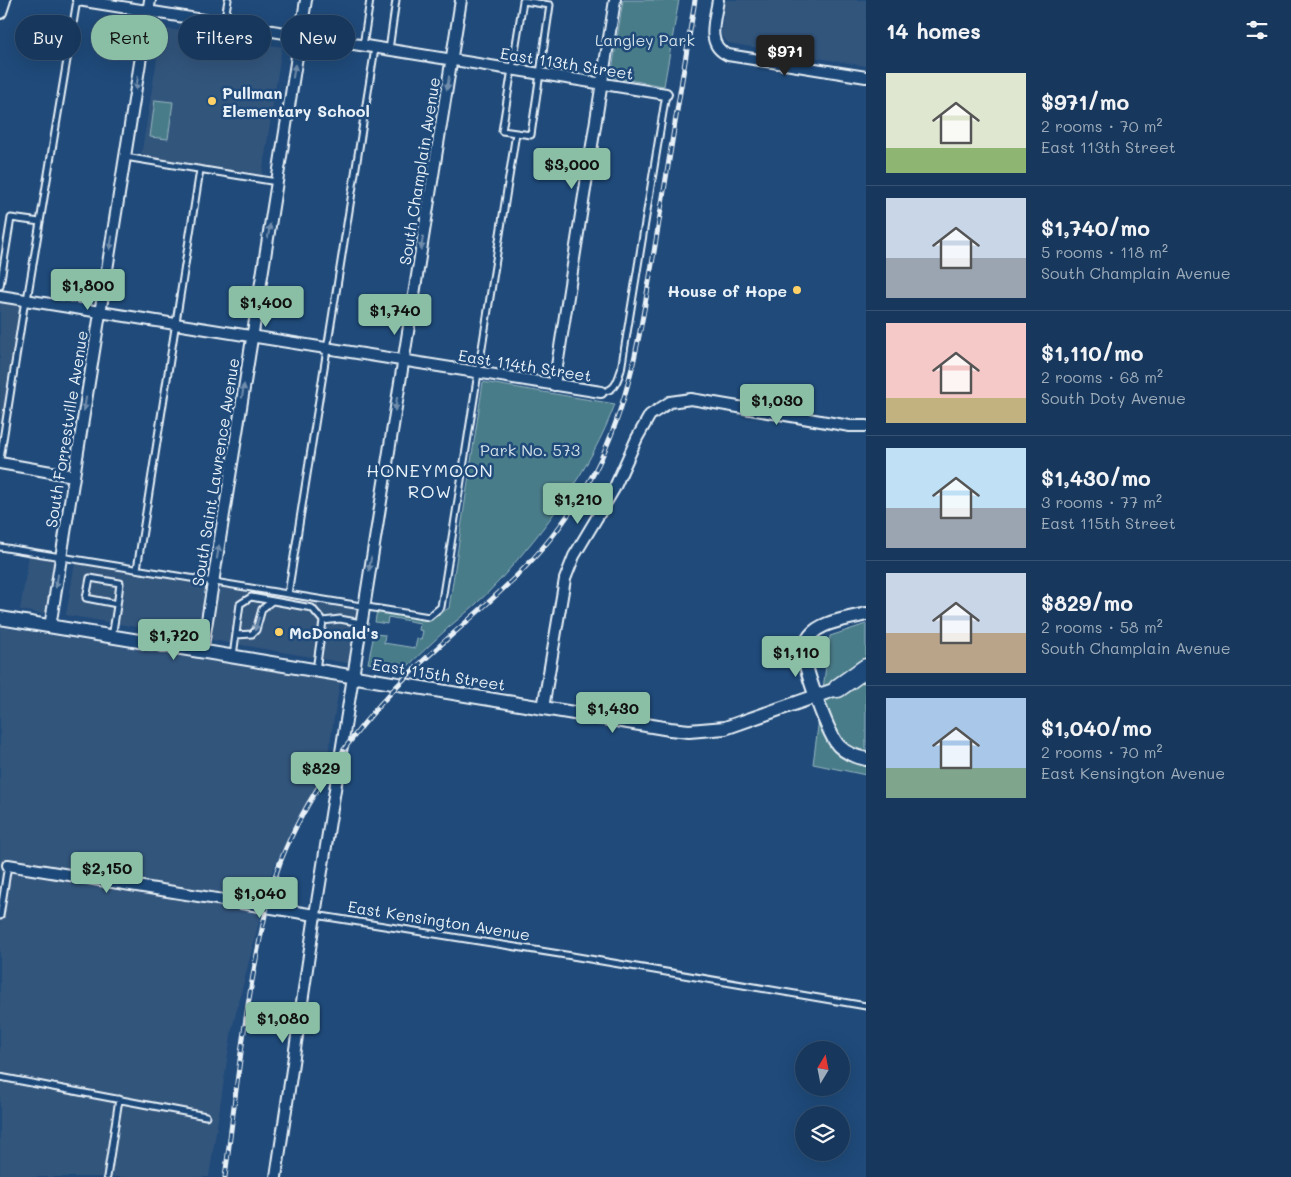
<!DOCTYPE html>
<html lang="en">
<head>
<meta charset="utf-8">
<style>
	:root { --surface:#17385c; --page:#203f62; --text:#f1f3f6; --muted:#9eacbb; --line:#365272; --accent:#8abfa5 }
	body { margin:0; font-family:Mali,sans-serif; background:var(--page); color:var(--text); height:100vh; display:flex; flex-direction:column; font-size:19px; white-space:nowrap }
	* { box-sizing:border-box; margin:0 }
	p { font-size:16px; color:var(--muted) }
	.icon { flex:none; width:28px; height:28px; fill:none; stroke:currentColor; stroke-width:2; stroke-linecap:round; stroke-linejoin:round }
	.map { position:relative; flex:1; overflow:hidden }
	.drawer { display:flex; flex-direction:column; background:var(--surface); width:425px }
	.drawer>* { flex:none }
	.hud { position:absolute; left:15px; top:15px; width:475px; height:45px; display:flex; gap:10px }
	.needle { width:32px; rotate:10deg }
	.buttons { position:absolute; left:795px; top:1041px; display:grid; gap:10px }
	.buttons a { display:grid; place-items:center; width:55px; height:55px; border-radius:50%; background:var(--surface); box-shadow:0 5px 20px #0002,0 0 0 1px var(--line); font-size:25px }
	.price { position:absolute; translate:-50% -42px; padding:0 11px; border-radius:5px; background:var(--accent); color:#111; font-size:16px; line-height:32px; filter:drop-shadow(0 1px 2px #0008) }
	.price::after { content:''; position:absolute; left:50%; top:30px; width:15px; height:11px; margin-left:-8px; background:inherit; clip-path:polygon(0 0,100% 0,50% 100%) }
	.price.on { background:#222; color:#fff }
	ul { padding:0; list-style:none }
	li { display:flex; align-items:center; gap:15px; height:125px; padding:0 20px }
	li+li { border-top:1px solid var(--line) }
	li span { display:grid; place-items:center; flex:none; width:140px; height:100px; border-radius:0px; color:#555 }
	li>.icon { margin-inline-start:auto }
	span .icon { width:60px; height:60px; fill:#fffc; stroke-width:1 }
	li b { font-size:21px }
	h2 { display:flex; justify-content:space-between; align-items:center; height:60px; padding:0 20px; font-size:21px }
	.pill { padding:0 18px; border-radius:22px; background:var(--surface); box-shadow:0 5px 20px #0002,0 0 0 1px var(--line); font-size:18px; line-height:45px }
	.pill.on { background:var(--accent); color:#111 }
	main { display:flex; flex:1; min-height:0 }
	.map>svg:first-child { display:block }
</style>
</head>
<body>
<main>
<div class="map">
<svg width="866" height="1177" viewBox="0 0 866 1177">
	<rect width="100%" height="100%" fill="#1f4a7a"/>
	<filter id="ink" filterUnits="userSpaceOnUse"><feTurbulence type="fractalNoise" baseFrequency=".02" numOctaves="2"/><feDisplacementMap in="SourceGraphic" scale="10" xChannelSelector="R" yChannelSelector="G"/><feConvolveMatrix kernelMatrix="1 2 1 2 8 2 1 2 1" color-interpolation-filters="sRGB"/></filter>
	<g filter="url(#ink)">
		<path fill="#33557c" d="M725,0H866V66L728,43L721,35Z
			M162,28L282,47L262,175L141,156Z
			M0,296L23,300L0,446Z
			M29,555L54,559L45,614L20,610Z
			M75,563L361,608L352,664L66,615Z
			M0,627L340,682L325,773L296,820L271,874L232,1029L209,1177H0Z"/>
		<path fill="#497c89" stroke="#98b6c0" d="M623,0H679L664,86L611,77Z
			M155,100L173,102L168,139L150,137Z
			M483,382L615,404C591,470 545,529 499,581C484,598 466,613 449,627C434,641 419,655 405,669L368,663L374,634L385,635L384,643L415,648L417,639L421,640L423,631L419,630L420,623L388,617L387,624L375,622L377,610L431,619L449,608Z
			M866,624V775L813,764L830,636Z"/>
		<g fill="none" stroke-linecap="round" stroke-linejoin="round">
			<g stroke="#e8f1f8" stroke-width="9">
				<path id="service" d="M523,1L550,5L531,135L502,131Z
					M224,23L228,0
					M363,46L370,0
					M389,50L396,0
					M125,157L277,182
					M0,286L11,218L40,222
					M27,300L77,0
					M601,392C615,391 617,382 621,370L666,94
					M0,459L25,300
					M0,547L429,617L441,607L516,133
					M137,569L200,170
					M288,594L375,48
					M323,621L340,619L361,623
					M236,635L252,634L256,630L262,609L272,601
					M112,637C115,619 118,601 120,583L90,578L86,598L117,604
					M233,656L240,604L251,597L312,608L323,621L316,670
					M315,915L572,956L866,1006
					M0,916L8,865
					M0,1077L206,1116
					M107,1177L119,1099"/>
			</g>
			<g stroke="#e8f1f8" stroke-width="14">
				<path id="minor" d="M78,0L666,94
					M718,0C715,20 705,45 728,55L866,77
					M0,296L601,392
					M554,385L615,0
					M0,463L74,476
					M50,627L150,0
					M202,652L306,0
					M543,708L565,579L574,556L614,489L637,438L650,415L670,402L691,399L850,426H866
					M8,865L315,915
					M276,1177L315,915L461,0"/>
			</g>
			<g stroke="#e8f1f8" stroke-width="16">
				<path id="tertiary" d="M0,12L4,0
					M866,614C849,619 821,621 810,636C806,641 804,647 804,654C805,670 828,735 839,746C847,754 856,757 866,759
					M0,618L670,729L689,731L725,728L845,686"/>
			</g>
			<g stroke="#e8f1f8" stroke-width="21">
				<path id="motorway" d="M838,688L866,668"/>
			</g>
			<use href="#service" stroke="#1f4a7a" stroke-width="5"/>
			<use href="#minor" stroke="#1f4a7a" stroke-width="10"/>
			<use href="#tertiary" stroke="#1f4a7a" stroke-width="12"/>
			<use href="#motorway" stroke="#1f4a7a" stroke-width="18"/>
			<g stroke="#e8f1f8" stroke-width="5">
				<path id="rail" d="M225,1177C235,1101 243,1024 258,949C264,919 270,889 281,860C305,799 352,733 397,686C431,651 469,621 504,588C541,554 573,513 596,469C632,398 643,317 656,240C669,160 682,80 695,0"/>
			</g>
			<use href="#rail" stroke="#1f4a7a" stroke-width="3" stroke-dasharray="9" stroke-linecap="butt"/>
		</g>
		<defs><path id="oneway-solid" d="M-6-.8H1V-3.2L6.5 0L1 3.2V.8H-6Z" transform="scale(1.25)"/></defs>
		<g fill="#6f8dac">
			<use href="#oneway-solid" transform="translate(294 71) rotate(-81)"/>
			<use href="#oneway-solid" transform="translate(137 83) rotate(99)"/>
			<use href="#oneway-solid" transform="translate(448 83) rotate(99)"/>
			<use href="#oneway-solid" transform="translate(269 231) rotate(-81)"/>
			<use href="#oneway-solid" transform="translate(111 243) rotate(99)"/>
			<use href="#oneway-solid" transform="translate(422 243) rotate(99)"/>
			<use href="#oneway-solid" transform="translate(243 391) rotate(-81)"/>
			<use href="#oneway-solid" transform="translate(85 404) rotate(99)"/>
			<use href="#oneway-solid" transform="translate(396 404) rotate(99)"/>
			<use href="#oneway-solid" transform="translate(218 552) rotate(-81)"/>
			<use href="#oneway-solid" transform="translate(370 564) rotate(99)"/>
			<use href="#oneway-solid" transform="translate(57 581) rotate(99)"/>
			<use href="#oneway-solid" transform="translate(257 624) rotate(106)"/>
		</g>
	</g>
	<g fill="#ffd166" stroke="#1f4a7a" stroke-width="2">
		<circle cx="212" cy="101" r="5"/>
		<circle cx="797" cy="290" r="5"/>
		<circle cx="279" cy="632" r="5"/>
	</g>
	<g text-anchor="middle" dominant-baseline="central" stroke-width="5" stroke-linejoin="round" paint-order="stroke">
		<g font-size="16" fill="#d0dfe7" stroke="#1f4a7a">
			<text x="645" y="39">Langley Park</text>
			<text x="530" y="449">Park No. 573</text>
		</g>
		<g font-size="16" fill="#e8f1f8" stroke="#1f4a7a">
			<text transform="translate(567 63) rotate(9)">East 113th Street</text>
			<text transform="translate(419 171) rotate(-81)">South Champlain Avenue</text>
			<text transform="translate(525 365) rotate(9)">East 114th Street</text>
			<text transform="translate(66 429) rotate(-81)">South Forrestville Avenue</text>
			<text transform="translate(215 472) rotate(-81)">South Saint Lawrence Avenue</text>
			<text transform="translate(439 674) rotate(9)">East 115th Street</text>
			<text transform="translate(439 920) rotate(9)">East Kensington Avenue</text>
		</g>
		<g font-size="16" font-weight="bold" fill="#e8f1f8" stroke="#1f4a7a" text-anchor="start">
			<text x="222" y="92">Pullman<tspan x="222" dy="18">Elementary School</tspan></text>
			<text x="787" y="290" text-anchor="end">House of Hope</text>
			<text x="289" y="632">McDonald's</text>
		</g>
		<g font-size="18" letter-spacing="1" fill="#e8f1f8" stroke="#1f4a7a">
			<text x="430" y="470">HONEYMOON<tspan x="430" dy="21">ROW</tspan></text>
		</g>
	</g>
</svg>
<div class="buttons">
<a><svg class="needle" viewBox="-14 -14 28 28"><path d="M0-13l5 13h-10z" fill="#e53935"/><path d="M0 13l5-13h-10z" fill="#9eacbb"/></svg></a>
<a><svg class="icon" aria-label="layers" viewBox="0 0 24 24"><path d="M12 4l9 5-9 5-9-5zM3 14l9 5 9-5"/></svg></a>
</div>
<b class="price on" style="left:785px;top:77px">$971</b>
<b class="price" style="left:572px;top:190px">$3,000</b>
<b class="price" style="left:88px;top:311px">$1,800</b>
<b class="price" style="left:266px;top:328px">$1,400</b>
<b class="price" style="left:395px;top:336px">$1,740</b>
<b class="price" style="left:777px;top:426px">$1,030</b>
<b class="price" style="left:578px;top:525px">$1,210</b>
<b class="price" style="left:174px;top:661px">$1,720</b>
<b class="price" style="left:796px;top:678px">$1,110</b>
<b class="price" style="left:613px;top:734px">$1,430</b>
<b class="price" style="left:321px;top:794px">$829</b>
<b class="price" style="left:107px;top:894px">$2,150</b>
<b class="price" style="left:260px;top:919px">$1,040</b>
<b class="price" style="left:283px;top:1044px">$1,080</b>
<div class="hud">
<a class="pill">Buy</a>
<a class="pill on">Rent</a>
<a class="pill">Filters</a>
<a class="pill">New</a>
</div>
</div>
<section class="drawer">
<h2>14 homes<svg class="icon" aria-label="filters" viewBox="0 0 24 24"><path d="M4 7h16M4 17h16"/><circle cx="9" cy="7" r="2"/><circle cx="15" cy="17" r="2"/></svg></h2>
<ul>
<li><span style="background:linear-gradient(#dfe7d0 75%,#8fb573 0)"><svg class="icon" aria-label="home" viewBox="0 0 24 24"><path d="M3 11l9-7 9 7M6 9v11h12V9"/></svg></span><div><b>$971/mo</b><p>2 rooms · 70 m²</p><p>East 113th Street</p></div></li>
<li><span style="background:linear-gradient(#c9d6e8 60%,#9aa5b1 0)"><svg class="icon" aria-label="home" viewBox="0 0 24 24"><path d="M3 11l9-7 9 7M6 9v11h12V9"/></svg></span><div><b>$1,740/mo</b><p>5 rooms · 118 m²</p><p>South Champlain Avenue</p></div></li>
<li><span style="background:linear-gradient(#f6c9c9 75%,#c2b280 0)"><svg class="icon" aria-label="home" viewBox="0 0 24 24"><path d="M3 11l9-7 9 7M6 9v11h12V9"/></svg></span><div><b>$1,110/mo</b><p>2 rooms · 68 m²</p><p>South Doty Avenue</p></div></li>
<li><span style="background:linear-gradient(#bfe0f5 60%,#9aa5b1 0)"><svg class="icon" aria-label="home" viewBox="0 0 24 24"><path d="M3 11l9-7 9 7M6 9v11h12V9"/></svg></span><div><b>$1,430/mo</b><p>3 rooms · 77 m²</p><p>East 115th Street</p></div></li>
<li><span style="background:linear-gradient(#c9d6e8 60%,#b9a48a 0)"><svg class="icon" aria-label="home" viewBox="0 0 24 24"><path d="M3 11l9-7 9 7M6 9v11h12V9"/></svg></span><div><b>$829/mo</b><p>2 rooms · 58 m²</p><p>South Champlain Avenue</p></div></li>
<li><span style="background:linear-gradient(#a9c7e8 70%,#7fa58c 0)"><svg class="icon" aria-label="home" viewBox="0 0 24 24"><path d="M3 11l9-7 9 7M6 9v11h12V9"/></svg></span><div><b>$1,040/mo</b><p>2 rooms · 70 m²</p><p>East Kensington Avenue</p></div></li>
</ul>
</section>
</main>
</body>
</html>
